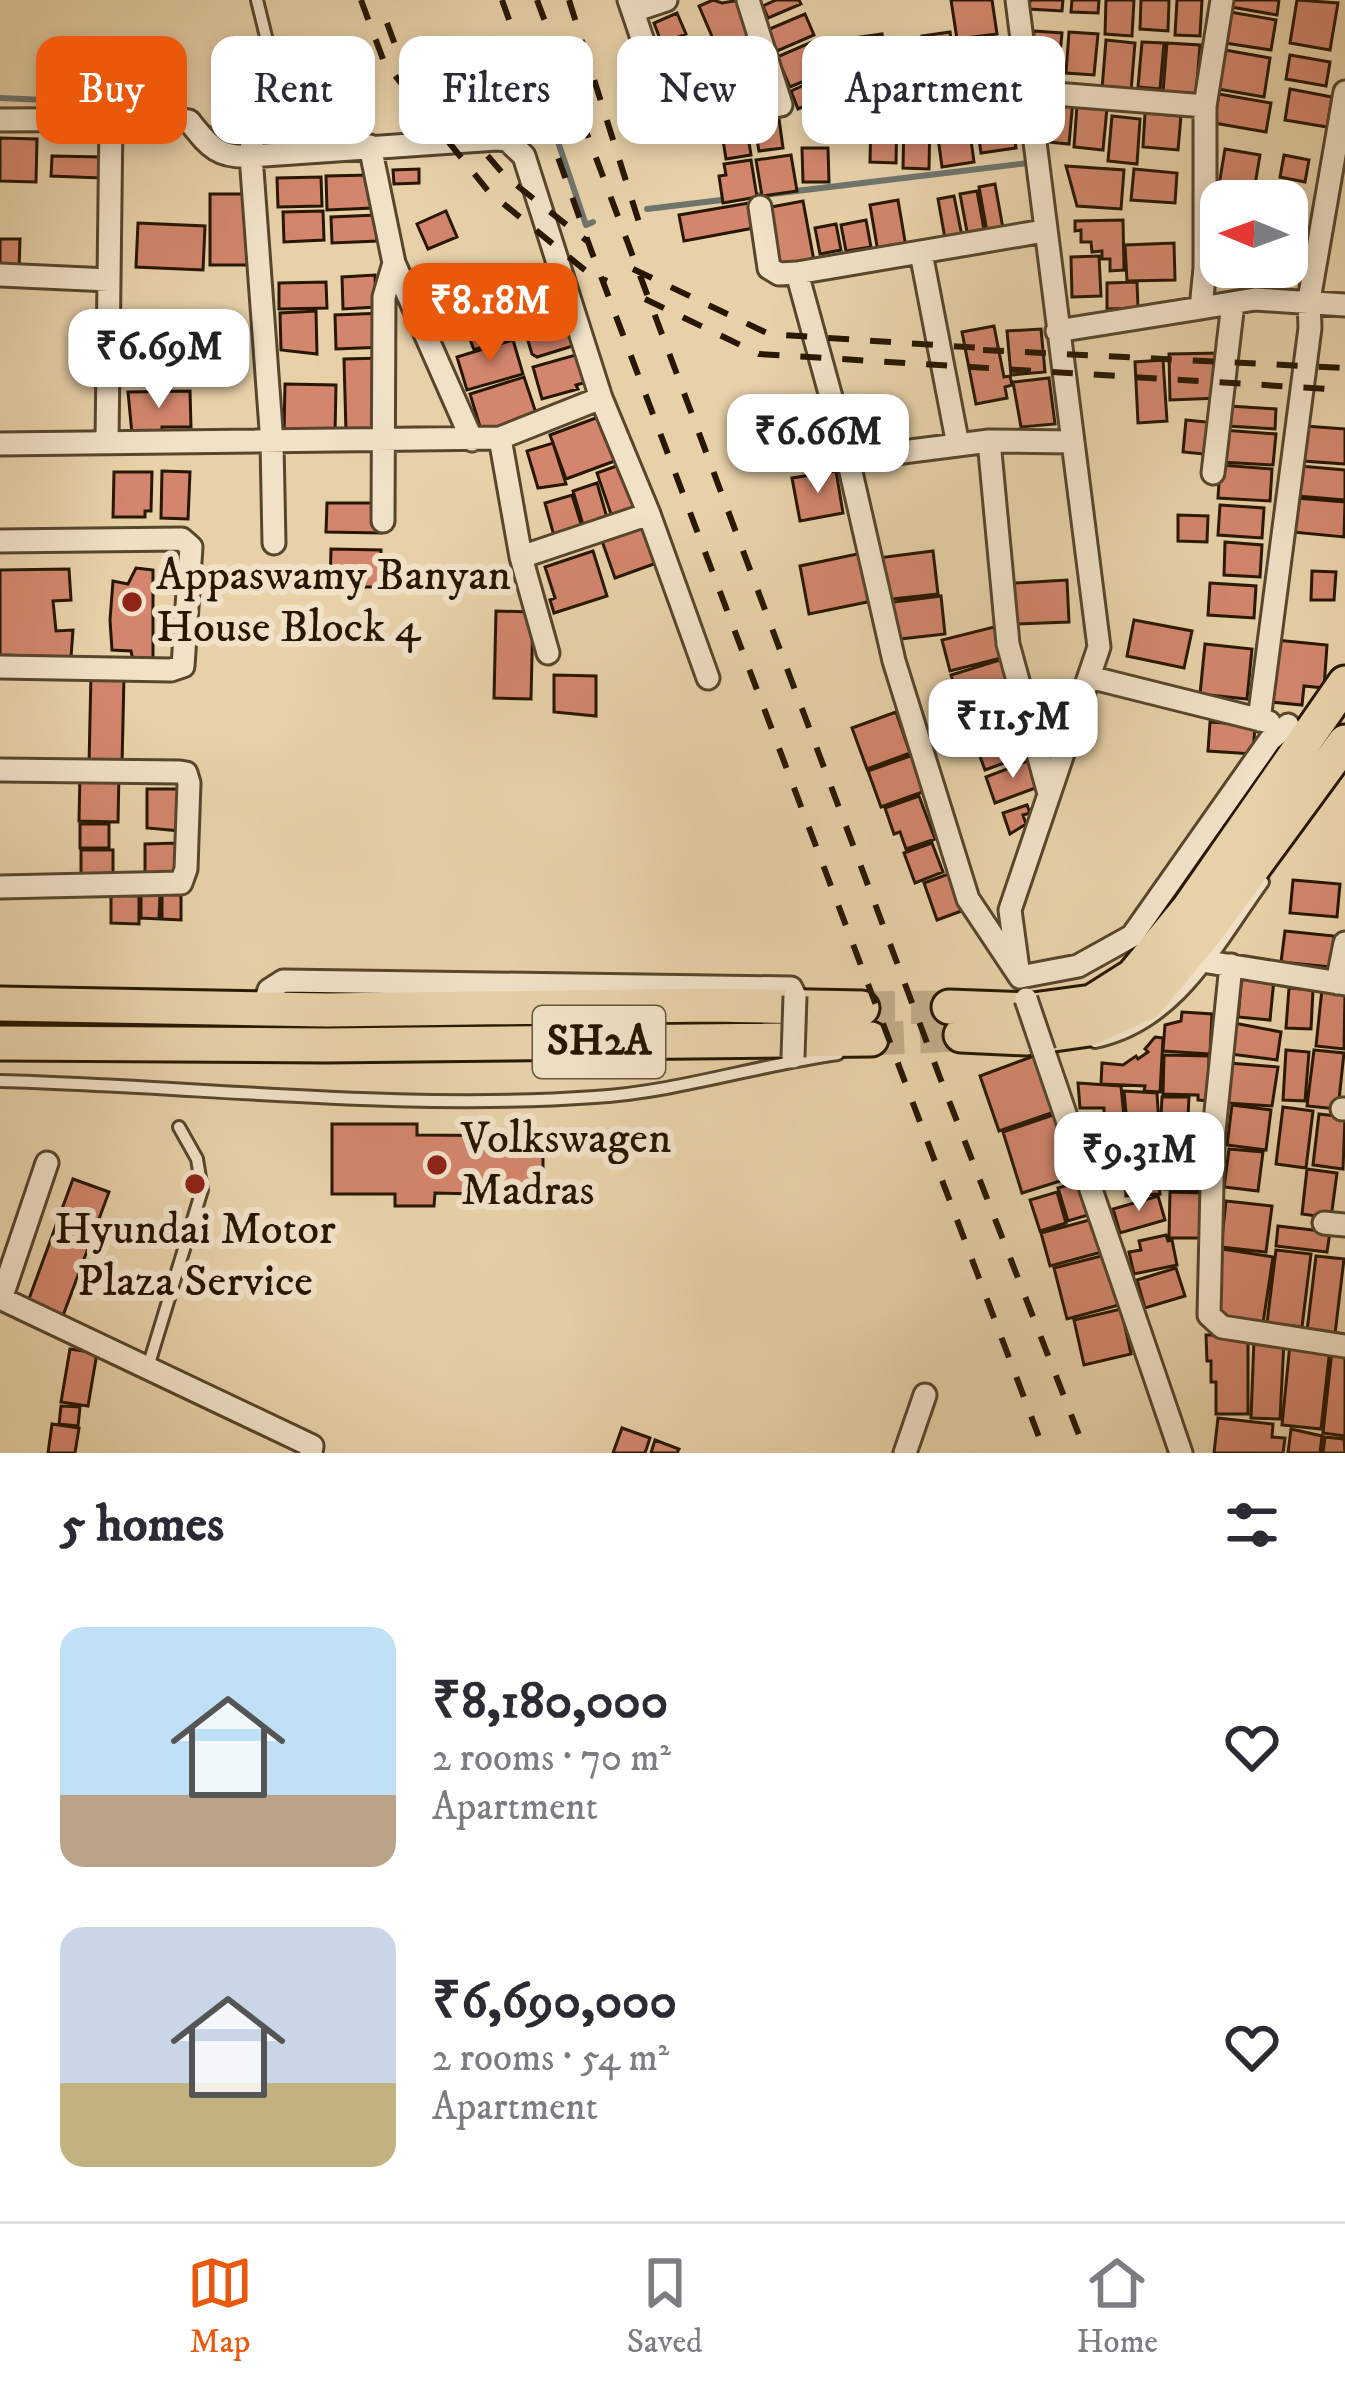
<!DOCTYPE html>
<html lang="en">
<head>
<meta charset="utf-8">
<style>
	:root { --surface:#fff; --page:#f7f7f7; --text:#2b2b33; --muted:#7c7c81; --line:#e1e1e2; --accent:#ea580c }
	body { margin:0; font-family:"IM FELL DW Pica",serif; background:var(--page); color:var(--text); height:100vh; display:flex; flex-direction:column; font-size:45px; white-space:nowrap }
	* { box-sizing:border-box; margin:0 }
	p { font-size:39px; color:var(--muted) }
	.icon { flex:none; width:66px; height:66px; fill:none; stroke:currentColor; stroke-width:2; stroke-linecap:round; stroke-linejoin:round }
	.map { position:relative; height:1453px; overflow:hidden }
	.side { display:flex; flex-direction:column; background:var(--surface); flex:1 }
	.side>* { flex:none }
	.banner { position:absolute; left:36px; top:36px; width:1275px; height:108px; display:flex; gap:24px }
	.needle { width:78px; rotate:271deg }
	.tools { position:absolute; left:1200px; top:180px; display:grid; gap:24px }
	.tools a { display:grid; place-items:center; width:108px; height:108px; border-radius:24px; background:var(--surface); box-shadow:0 6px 18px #0003; font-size:60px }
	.price { position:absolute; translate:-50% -102px; padding:0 27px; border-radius:24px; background:#fff; color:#222; font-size:39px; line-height:78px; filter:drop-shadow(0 3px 6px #0008) }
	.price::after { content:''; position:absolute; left:50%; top:72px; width:36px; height:27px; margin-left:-18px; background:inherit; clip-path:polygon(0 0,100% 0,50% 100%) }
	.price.active { background:var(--accent); color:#fff }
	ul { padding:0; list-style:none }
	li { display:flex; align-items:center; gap:36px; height:300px; padding:0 60px }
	li span { display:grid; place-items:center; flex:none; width:336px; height:240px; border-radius:24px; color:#555 }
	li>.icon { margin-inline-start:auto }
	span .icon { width:144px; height:144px; fill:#fffc; stroke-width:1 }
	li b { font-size:51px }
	h2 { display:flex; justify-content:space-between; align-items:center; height:144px; padding:0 60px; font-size:51px }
	.pill { padding:0 42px; border-radius:24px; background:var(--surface); box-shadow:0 6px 18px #0003; font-size:42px; line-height:108px }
	.pill.active { background:var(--accent); color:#fff }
	.dock { display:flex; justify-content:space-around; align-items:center; height:168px; border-top:3px solid var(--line); background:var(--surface); font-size:33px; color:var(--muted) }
	.dock a { display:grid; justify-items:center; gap:6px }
	.dock .active { color:var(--accent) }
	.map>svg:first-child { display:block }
</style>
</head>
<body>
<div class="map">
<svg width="1345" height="1453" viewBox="0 0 1345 1453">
	<rect width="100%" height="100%" fill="#e8d1a9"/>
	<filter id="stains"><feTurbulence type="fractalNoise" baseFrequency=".00167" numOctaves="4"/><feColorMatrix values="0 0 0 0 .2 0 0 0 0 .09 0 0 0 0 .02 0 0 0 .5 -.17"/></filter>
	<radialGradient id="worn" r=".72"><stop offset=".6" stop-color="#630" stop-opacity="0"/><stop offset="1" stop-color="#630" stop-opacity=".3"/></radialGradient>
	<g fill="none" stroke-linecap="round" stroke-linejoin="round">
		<path stroke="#6e756d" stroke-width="6" d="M0,98L135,104L164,110
			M203,126L235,135
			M555,133L586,225L593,222
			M509,134L537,133
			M265,140H340
			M647,209L1028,163"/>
	</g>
	<path fill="#d3866d" stroke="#271702" stroke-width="3" d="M713,0L722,3L740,0L760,47L723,62L699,6Z
		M776,0H799L801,4L768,18L763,6Z
		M951,0H992L997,34L957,39Z
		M1030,0H1063L1062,11L1029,9Z
		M1072,0H1099L1098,13L1071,12Z
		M1106,0H1134L1132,36L1105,34Z
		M1141,0H1169L1168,31L1140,29Z
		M1177,0H1202L1200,36L1175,35Z
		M1232,0H1279L1277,15L1231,7Z
		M1297,0L1338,3L1330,50L1290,43Z
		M1230,12L1276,20L1271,50L1225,43Z
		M677,13L686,34L662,44L654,23Z
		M805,14L814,35L777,51L767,30Z
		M1034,31L1062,33L1058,75L1031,73Z
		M950,32L960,101L932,105L922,36Z
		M1069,32L1098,34L1094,75L1066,73Z
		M882,34L890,90L861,94L853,38Z
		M996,40L1003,86L973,90L967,44Z
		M1106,40L1135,43L1131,91L1102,89Z
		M814,41L826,72L790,87L777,57Z
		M1142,42L1164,43L1160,89L1138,87Z
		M1167,43L1200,45L1196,95L1163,92Z
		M685,44L694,66L673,75L664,53Z
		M1225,50L1270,58L1264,97L1218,89Z
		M918,55L924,97L897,101L891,59Z
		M1290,55L1330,62L1326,86L1286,79Z
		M825,76L833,94L798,109L791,91Z
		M698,80L706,98L682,108L675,90Z
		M1290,89L1332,97L1327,127L1285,120Z
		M1219,94L1271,103L1266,132L1214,123Z
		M1042,98L1073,100L1069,144L1038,141Z
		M1077,105L1107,108L1103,150L1074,147Z
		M1010,107L1016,148L981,153L975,112Z
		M967,111L974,162L942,167L935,116Z
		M1145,113L1181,116L1178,150L1143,147Z
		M1112,116L1140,119L1137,164L1108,161Z
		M745,117L751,155L726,159L720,121Z
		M871,118H897L896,163L870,162Z
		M904,118H930L929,169L903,168Z
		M779,119L783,148L759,151L754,123Z
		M0,138L37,139L36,182L0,181Z
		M802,148H828L829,182H803Z
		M1225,149L1260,155L1253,197L1218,191Z
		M791,155L797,191L762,196L756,160Z
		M1284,155L1309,160L1305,182L1280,177Z
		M52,156L102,157L101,178L51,176Z
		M751,160L757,197L723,203L719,176L726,175L724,164Z
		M1066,166L1124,170L1121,209L1077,206Z
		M419,169V183L394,184L393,170Z
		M1134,169L1177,173L1175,203L1131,200Z
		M371,175L373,208L327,210L326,176Z
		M321,177L322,206L278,207L277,178Z
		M995,184L1004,234L988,237L979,187Z
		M1266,190L1305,197L1302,220L1287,217V201H1264Z
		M977,191L985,235L968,237L960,194Z
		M210,194H253V265H210Z
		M954,196L963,241L946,244L938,199Z
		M898,200L907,253L879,258L870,205Z
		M803,201L814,261L777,268L766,208Z
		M749,203L754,228L684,241L679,215Z
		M323,211L324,240L284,242L283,212Z
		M446,211L457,237L428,249L417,224Z
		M376,215L377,241L332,243L331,217Z
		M866,220L871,247L846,251L841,225Z
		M1123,220L1124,270L1110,271V259H1102V251L1092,252L1091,242H1081V230L1075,231V221Z
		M138,223L205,226L203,270L136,267Z
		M836,224L841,250L820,254L815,228Z
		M0,239H20L19,271L0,270Z
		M1174,243L1175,280L1127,281L1125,245Z
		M1099,256L1101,296L1072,297L1071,257Z
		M481,273L490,301L448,315L439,287Z
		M375,275L376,307L343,309L342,277Z
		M326,282L327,308L279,309V283Z
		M1137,282L1138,308L1107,309V283Z
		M485,309L497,341L474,350L462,317Z
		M316,311L317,354L281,350L280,313Z
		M383,313L384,347L336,349L335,315Z
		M570,314L579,344L537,357L532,354L524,328Z
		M994,326L1004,377L1010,376L1012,385L1005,387L1007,398L976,404L962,332Z
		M1041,329L1045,372L1011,375L1007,331Z
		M513,340L523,374L467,390L457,357Z
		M1219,353L1220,398L1170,400L1169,354Z
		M579,354L587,382L576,385L578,389L542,399L533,367Z
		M384,358L386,431L346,432L344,359Z
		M1163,360L1167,421L1138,423L1135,362Z
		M524,377L537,416L482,433L470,394Z
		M1049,378L1055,424L1021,427L1013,382Z
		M285,384L336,385L335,434L284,433Z
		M190,391L191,427H162V434H132L128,392Z
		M1229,406L1276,409L1275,429L1228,426Z
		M604,415L620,459L566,479L550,435Z
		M1186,420L1217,423L1215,455L1183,452Z
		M1305,426L1345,429V464L1303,461Z
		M1223,430L1276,434L1273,465L1221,462Z
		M553,443L566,484L538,488L527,451Z
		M622,464L637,508L612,517L597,473Z
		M1220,465L1272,469L1270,501L1218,498Z
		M1300,466L1345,470V500L1297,496Z
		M162,471L190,472L188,519L161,518Z
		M836,471L843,513L800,521L792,478Z
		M114,472H152L151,511H145V517H113Z
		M597,483L608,521L584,528L573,491Z
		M572,495L582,527L554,536L545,503Z
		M1296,498L1345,502L1344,537L1292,532Z
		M327,503H382L381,533L326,532Z
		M1220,505L1264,508L1262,538L1218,535Z
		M1178,515L1208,516L1207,542L1178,541Z
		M650,524L662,561L615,578L602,541Z
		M1225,542L1262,545L1260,577L1224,575Z
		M331,549L381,550L380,587H330Z
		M593,551L607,596L554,613L550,600L555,598L545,567Z
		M933,551L938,594L883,600L878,558Z
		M862,553L872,601L809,614L800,566Z
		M136,568L153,570V659L133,661L131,651L112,650L110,620L113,581L128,584Z
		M69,569L71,600L53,601L56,631L73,630L71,657L0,655V570Z
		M1312,571L1336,572L1334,600H1311Z
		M1067,580L1069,622L1016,624L1014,583Z
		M1210,583L1256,586L1254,618L1208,615Z
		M941,596L945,634L891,640L886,603Z
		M496,611L533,612L531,699L494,698Z
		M1134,620L1192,631L1184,668L1127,656Z
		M994,627L1001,658L950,671L942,640Z
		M1276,640L1327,645L1324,688L1304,686L1302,705L1271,702Z
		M1205,644L1252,649L1247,699L1200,694Z
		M1003,659L1014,694L962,710L951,675Z
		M91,674L124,675L122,766L89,765Z
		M554,675L596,676V716L554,712Z
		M1013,698L1024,729L977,746L966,715Z
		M896,712L910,753L867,769L852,728Z
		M1210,722L1255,725L1253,754L1208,751Z
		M1024,734L1031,753L985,770L978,751Z
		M913,755L925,791L881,807L868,771Z
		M1033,759L1038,787L995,803L986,777Z
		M80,772H119L118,822L79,821Z
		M147,789H182L181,831L147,828Z
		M919,796L935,839L906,849L900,832L894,834L885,808Z
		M1027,805L1030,813L1023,815L1026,824L1010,834L1003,813Z
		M80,824H109V848H80Z
		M179,843L180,880L145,881V844Z
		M932,843L943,872L915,883L904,853Z
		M81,850H113V884H81Z
		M951,873L964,910L937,920L924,883Z
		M1293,880L1340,884L1337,917L1290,913Z
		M141,894H160L159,919L141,918Z
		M162,894L181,895V920L162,919Z
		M111,895L139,896V924L111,923Z
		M1285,931L1334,936L1331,967L1281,962Z
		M1242,975L1274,979L1270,1020L1238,1017Z
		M1289,988L1313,990L1311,1029L1286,1028Z
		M1322,989L1345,992L1344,1049L1316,1046Z
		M1182,1012L1212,1014L1210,1054L1163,1051L1165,1025L1181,1021Z
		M1234,1023L1281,1032L1277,1060L1230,1054Z
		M1155,1037L1163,1038L1160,1092L1144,1091L1145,1086L1101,1084L1102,1063L1123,1065L1136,1056L1138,1059L1148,1052L1145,1049Z
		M1286,1050L1309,1052L1305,1101L1283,1100Z
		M1314,1050L1344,1053L1338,1109L1307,1106Z
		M1164,1055L1209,1056L1208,1101L1198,1100V1095L1163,1094Z
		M1034,1056L1054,1112L999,1131L980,1076Z
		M1229,1063L1278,1067L1272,1106L1227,1103Z
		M1078,1083L1121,1086L1124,1117H1104V1108H1080Z
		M1124,1091L1157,1093L1160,1142L1129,1146Z
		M1162,1097H1189L1187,1137L1160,1136Z
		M1232,1105L1271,1110L1266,1150L1227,1145Z
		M1283,1107L1313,1111L1306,1168L1276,1164Z
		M1056,1114L1076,1176L1022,1193L1003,1132Z
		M1319,1114L1345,1117L1343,1169L1313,1165Z
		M332,1124H417V1135L543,1136V1194L521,1193V1204H477L476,1194L435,1193L434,1206H395V1194H332Z
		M1229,1149L1263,1152L1258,1191L1224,1187Z
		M1164,1153L1206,1154V1190L1164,1189Z
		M1157,1158L1160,1194L1126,1196L1124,1161Z
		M1307,1169L1337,1173L1331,1218L1302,1214Z
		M73,1179L109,1192L61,1321L26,1307Z
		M1078,1182L1088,1215L1068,1221L1058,1188Z
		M1057,1192L1066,1223L1040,1231L1030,1200Z
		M1170,1192L1206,1193V1238H1169Z
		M1158,1196L1165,1220L1120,1233L1113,1209Z
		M1226,1201L1272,1206L1266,1252L1221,1247Z
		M1093,1219L1102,1252L1050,1266L1041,1233Z
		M1278,1226L1330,1232L1327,1252L1276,1246Z
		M1166,1235L1168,1241L1172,1240L1177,1265L1134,1274L1129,1252L1141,1250L1139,1241Z
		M1222,1249L1273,1257L1263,1323L1212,1315Z
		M1276,1250L1311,1254L1302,1327L1267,1323Z
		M1105,1255L1119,1305L1067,1319L1054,1268Z
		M1316,1256L1344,1259L1335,1334L1307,1331Z
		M1176,1268L1185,1296L1145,1308L1137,1280Z
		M1121,1309L1131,1354L1084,1365L1074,1320Z
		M1206,1335H1248V1414H1216V1382H1211V1361H1207Z
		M1254,1340L1284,1341L1280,1419L1251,1418Z
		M1290,1344L1330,1348L1321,1429L1282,1425Z
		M70,1349L97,1353L88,1406L61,1402Z
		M1332,1350L1345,1352V1436L1323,1433Z
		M61,1406L80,1407L78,1426L59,1424Z
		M1218,1418L1273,1424L1272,1437L1285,1438L1283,1453H1214Z
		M52,1424L79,1428L75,1453H48Z
		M622,1428L650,1438L645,1453H613Z
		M1291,1429L1322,1436L1320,1453H1288Z
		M1325,1437L1344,1439L1345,1453H1323Z
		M655,1440L679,1449L677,1453H651Z"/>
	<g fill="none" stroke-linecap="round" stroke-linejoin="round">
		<path stroke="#c1ac88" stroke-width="33" stroke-dasharray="33 16" stroke-linecap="butt" d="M862,1008L949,1007
			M871,1039L961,1035"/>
		<g stroke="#57462c" stroke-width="16">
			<path id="service" d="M257,0L269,49
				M248 74a25 25 0 1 1 50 0a25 25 0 1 1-50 0Z
				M1095,1042C1178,1025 1217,946 1263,882
				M0,1081C197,1086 397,1111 595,1097C677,1092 757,1065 838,1054
				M148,1367L202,1190L197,1159L179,1127"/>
		</g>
		<g stroke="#57462c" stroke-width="27">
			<path id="minor" d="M629,0L668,115L681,121L781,105L748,0
				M1017,0L1099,647L1010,910L1018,969
				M1222,0L1205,106V268L1201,308L1255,299L1345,305
				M633,11L666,0
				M255,92L251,156L497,139L507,140L524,156L601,398L649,514L708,678
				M857,108H946L1030,92L1205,106
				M0,120L177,119L189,121C209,146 217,158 251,156L272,443L274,543
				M370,146L394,263L384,297L383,521
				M760,207L769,268L779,274L797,273
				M1044,231L797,273L848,459L894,661L968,899L1020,977L1078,966L1132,936L1270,740L1288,725
				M921,253L958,445
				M394,263L472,440
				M0,275L109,280
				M1057,331L1201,308
				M500,438L521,557L548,653
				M989,441L1008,644L1049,794
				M107,442L111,118
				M0,444L500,438L601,398
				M848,459L989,441L1071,442
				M1213,473L1233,303
				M0,541L182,539L191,547L183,666L171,670L0,667
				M521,557L649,514
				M1089,677L1269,722
				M1259,720L1310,328L1309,300L1345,92
				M0,770L180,772L186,773L189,783L186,869L181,883L0,887
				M1208,962L1345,984
				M1231,965L1213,1141L1209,1315L1222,1327L1345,1346
				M1337,983L1345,943
				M263,1008L269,990L283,981L791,988L795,996
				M1044,1052L1181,1453
				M1342,1109H1345
				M1082,1159L1213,1141
				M1324,1223L1345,1225
				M0,1298L312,1446L311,1453
				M1,1299L47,1163
				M905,1453L925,1395"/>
		</g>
		<g stroke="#271702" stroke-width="39">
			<path id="primary" d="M0,1004L327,1010L711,1005L862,1008
				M949,1007L1033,1010L1092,1002L1133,976L1189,908L1345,683
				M961,1035L1026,1038L1089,1029L1147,1003L1206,932L1345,742
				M0,1043L326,1045L871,1039"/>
		</g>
		<use href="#service" stroke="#f0e1c7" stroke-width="10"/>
		<use href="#minor" stroke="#f0e1c7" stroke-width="21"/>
		<use href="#primary" stroke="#e8d1a9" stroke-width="33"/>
		<path stroke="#271702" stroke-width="6" stroke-dasharray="21 21" stroke-linecap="butt" d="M361,0L384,62L489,192L586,271L607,281
			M502,0L591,250L1045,1453
			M537,0L939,1075L1086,1453
			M569,0L643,235
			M387,23L397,50L505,176L587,241
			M633,269L769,334L996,349
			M645,299L759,354L1345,390
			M983,350L1345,368"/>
		<g stroke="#57462c" stroke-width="27" stroke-linecap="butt">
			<path id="minor-bridge" d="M1026,999L1044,1052
				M793,1057L795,996"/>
		</g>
		<use href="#minor-bridge" stroke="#f0e1c7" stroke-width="21"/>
	</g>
	<g fill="#8f2418" stroke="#f0e1c7" stroke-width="4.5">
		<circle cx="132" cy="602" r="12"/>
		<circle cx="437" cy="1165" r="12"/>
		<circle cx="195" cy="1184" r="12"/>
	</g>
	<g text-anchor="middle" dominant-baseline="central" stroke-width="12" stroke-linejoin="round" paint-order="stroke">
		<rect fill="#f0e1c7" stroke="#63543d" stroke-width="3" x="533" y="1006" width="132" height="72" rx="9"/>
		<g font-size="42" font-weight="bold" fill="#271702">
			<text x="599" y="1042">SH2A</text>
		</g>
		<g font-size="45" fill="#271702" stroke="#f0e1c7" text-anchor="start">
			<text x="156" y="576">Appaswamy Banyan<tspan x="156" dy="52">House Block 4</tspan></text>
			<text x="461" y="1139">Volkswagen<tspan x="461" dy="52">Madras</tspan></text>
			<text x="195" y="1230" text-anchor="middle">Hyundai Motor<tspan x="195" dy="52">Plaza Service</tspan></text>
		</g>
	</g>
	<rect width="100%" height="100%" filter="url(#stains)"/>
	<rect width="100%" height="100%" fill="url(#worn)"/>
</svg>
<div class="tools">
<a><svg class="needle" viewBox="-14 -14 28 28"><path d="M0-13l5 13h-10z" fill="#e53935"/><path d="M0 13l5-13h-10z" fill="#7c7c81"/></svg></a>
</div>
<b class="price active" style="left:490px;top:365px">₹8.18M</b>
<b class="price" style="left:159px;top:411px">₹6.69M</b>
<b class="price" style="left:818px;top:496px">₹6.66M</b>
<b class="price" style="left:1013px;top:781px">₹11.5M</b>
<b class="price" style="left:1139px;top:1214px">₹9.31M</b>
<div class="banner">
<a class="pill active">Buy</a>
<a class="pill">Rent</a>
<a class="pill">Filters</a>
<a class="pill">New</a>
<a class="pill">Apartment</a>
</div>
</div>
<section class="side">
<h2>5 homes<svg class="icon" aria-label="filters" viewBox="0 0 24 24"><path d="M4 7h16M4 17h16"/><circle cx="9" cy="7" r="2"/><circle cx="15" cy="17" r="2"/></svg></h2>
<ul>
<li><span style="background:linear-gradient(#bfe0f5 70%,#b9a48a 0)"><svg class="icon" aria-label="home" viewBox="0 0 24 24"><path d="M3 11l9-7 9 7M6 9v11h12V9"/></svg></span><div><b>₹8,180,000</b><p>2 rooms · 70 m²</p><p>Apartment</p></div><svg class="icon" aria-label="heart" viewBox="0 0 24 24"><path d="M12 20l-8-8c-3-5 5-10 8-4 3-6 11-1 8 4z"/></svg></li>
<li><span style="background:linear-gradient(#c9d6e8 65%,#c2b280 0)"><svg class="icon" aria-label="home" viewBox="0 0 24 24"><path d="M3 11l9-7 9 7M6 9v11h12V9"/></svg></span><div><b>₹6,690,000</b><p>2 rooms · 54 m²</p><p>Apartment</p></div><svg class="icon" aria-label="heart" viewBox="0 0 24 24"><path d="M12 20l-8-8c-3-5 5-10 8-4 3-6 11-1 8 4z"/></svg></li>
</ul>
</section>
<nav class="dock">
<a class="active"><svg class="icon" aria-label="map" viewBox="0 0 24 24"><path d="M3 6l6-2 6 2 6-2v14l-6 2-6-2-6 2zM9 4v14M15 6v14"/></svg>Map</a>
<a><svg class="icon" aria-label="saved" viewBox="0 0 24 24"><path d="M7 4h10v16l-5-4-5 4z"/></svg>Saved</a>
<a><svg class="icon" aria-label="home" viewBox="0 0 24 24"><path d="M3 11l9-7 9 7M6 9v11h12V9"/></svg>Home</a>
</nav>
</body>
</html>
